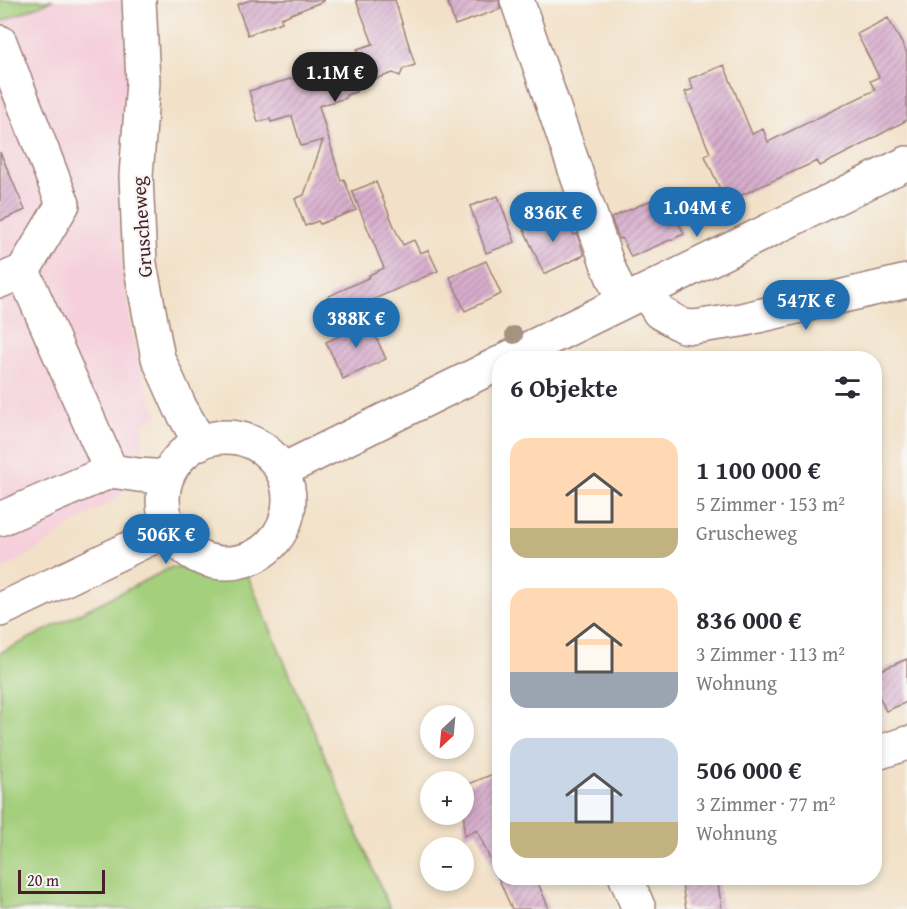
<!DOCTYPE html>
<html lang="de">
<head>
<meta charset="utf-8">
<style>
	:root { --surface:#fff; --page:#f7f7f7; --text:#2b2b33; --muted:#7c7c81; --accent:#1f6fb2 }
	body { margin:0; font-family:"Gentium Book Plus",serif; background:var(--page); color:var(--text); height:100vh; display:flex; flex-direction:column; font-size:22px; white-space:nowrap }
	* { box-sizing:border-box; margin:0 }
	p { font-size:20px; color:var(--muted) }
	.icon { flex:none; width:33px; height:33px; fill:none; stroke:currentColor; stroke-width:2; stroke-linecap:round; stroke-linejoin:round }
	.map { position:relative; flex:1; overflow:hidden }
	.panel { position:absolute; left:492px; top:351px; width:390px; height:534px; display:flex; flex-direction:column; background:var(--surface); border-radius:24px; box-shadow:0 3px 9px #0003 }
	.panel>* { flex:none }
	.needle { width:39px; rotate:206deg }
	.fabs { position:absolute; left:420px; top:705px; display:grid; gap:12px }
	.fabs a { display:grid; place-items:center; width:54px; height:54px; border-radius:50%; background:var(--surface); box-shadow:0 3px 9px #0003; font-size:30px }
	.scale { position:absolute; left:18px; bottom:15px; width:87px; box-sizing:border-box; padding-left:6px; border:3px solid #4a1f2b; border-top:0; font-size:16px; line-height:21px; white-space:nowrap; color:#4a1f2b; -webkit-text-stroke:4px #f6f6f2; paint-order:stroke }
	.price { position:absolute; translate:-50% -51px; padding:0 14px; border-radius:21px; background:var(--accent); color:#fff; font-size:20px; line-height:39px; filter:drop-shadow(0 2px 3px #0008) }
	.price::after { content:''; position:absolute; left:50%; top:36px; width:18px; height:14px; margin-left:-9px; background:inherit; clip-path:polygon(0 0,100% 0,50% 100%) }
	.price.selected { background:#222; color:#fff }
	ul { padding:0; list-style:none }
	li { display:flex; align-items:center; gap:18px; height:150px; padding:0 18px }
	li span { display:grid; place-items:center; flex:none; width:168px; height:120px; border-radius:18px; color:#555 }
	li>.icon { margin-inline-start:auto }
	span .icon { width:72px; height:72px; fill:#fffc; stroke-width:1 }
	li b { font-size:26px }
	h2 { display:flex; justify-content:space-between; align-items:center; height:72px; padding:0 18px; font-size:26px }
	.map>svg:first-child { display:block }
</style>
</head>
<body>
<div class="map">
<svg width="907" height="909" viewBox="0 0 907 909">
	<defs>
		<pattern id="building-hatch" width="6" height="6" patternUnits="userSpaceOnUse" patternTransform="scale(1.5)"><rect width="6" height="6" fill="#d8afce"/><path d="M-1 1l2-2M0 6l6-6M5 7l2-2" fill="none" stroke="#b18ea7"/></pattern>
	</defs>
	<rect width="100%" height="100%" fill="#f6f6f2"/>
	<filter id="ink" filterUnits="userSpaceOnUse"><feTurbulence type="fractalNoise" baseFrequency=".0167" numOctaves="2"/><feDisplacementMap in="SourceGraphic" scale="12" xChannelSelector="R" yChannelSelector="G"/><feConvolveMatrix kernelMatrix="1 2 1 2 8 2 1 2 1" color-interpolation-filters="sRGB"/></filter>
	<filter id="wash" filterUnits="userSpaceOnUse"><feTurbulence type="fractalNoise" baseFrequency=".008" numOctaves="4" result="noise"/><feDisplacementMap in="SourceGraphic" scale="24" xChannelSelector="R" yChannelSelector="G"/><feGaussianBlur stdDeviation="1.35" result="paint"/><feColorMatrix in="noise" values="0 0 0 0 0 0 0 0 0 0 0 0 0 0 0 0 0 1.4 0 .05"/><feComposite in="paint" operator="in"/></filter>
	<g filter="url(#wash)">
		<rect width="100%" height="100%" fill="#f2e1c8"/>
		<path fill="#f5cfdb" d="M53,0H126L128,106L118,198L123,268L131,330L139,364L158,415L142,424L144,435L143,448L129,486L119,497L73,524L54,539L24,558L0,570V22Z"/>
		<path fill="#a4cf7c" stroke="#777754" stroke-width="1.5" d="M0,0H53L0,22Z
			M172,567L214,574L244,567L390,909H0V653Z"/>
		<g id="blocks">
			<path fill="url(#building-hatch)" d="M250,0H324V1L281,18L282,22L248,35L237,5Z
				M356,0H395L415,65L403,69L400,76L393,73L354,86L356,92L346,95V98L319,106L341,181L344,179L356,210L320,224L318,221L305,226L295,199L304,195L323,140L301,146L292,116L271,122L270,119L258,122L249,91L311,73L310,70L321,67L320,64L359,53L357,49L373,44Z
				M447,0H499L500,9L455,25Z
				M888,18L907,53V120L866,142V143L820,166L817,161L726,202L705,156L710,153L685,92L693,89L689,79L724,65L752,134L763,129L768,142L875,90L870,81L879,77L857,34Z
				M0,152L25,210L0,221Z
				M376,182L396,231L403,245L414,240L420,253L428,250L438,271L336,316L327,297L370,277L369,275L384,268L352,191Z
				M665,194L684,234L631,257L622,238L619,239L611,218Z
				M498,196L515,242L486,253L470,206Z
				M542,215L549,228L567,220L574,235L577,234L584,255L544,274L522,225Z
				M486,261L501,294L465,311L450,277Z
				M368,320L386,359L343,379L326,342L341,335L339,332Z
				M907,659V702L886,711L874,686V673Z
				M500,771V878H536L549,909H512L477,830L464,836V786Z
				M681,878H717L722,909H686Z"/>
		</g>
	</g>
	<g filter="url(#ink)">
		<use href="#blocks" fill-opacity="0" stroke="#9e807a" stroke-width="1.5"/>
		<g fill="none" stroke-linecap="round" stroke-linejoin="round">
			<g stroke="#9e807a" stroke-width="36">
				<path id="minor" d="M139,0L143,82L136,176L140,264L158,358L180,407L200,443
					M517,0L608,266L623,302
					M0,42L63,204L23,271L0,281
					M646,291L659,312L683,326L694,327L741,320L907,281
					M509,358L907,163
					M163 500a63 63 0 1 1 126 0a63 63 0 1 1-126 0Z
					M283,470L500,363
					M111,471L138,475L167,477
					M0,519L111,471L23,271
					M0,610L170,529
					M874,754L907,743
					M626,878L639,909"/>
			</g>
			<use href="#minor" stroke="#fff" stroke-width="33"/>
		</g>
		<circle fill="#a4937f" cx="514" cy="335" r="9"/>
	</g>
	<g text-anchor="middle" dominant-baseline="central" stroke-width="4.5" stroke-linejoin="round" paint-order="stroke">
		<g font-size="20" fill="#4a1f2b" stroke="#f6f6f2">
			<text transform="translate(141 227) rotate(-94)">Gruscheweg</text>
		</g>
	</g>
</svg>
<div class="fabs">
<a><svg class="needle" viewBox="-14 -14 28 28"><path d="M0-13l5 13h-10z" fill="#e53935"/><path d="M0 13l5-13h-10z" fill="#7c7c81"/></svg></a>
<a>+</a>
<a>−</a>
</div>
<div class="scale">20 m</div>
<b class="price selected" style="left:335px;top:103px">1.1M €</b>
<b class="price" style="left:697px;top:238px">1.04M €</b>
<b class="price" style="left:553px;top:243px">836K €</b>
<b class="price" style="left:806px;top:331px">547K €</b>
<b class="price" style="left:356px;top:349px">388K €</b>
<b class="price" style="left:166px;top:565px">506K €</b>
<section class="panel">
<h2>6 Objekte<svg class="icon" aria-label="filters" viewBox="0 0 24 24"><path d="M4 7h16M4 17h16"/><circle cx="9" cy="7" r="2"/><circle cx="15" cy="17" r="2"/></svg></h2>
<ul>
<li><span style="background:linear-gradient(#ffd9b3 75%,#c2b280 0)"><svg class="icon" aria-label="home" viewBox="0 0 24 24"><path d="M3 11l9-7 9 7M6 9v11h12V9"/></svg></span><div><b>1 100 000 €</b><p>5 Zimmer · 153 m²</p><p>Gruscheweg</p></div></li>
<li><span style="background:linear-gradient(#ffd9b3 70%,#9aa5b1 0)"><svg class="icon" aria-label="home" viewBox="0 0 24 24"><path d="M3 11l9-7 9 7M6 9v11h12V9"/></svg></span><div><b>836 000 €</b><p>3 Zimmer · 113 m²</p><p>Wohnung</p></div></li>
<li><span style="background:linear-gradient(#c9d6e8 70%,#c2b280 0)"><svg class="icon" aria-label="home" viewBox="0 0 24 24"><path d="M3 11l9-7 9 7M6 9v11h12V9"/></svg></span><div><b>506 000 €</b><p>3 Zimmer · 77 m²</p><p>Wohnung</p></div></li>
</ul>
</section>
</div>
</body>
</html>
